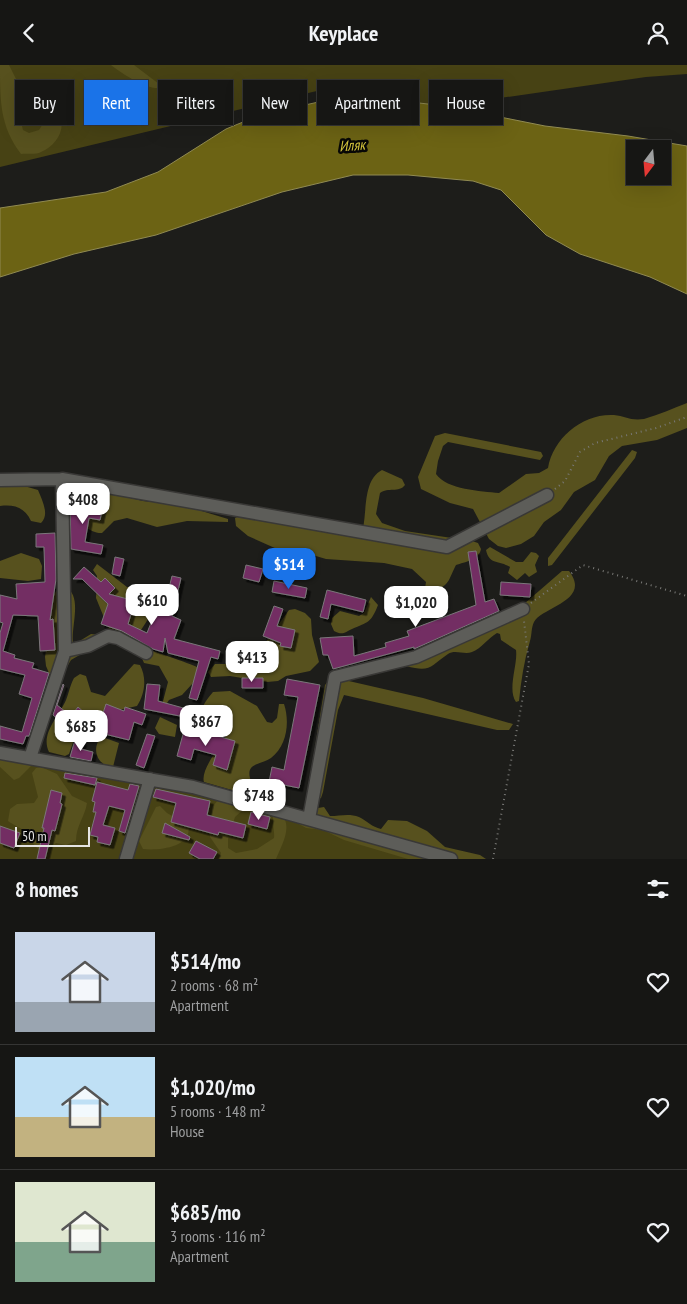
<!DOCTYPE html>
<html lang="en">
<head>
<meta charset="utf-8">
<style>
	:root { --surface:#161614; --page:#232322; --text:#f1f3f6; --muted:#9e9fa0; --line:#353534; --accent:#1a73e8 }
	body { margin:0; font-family:"PT Sans Narrow",sans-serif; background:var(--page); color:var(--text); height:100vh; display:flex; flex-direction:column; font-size:19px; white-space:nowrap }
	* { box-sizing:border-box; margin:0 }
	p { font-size:16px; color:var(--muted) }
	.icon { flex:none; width:28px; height:28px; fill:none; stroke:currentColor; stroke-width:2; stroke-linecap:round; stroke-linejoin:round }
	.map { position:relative; height:794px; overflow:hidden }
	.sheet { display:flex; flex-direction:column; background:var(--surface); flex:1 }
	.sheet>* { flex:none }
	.hud { position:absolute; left:15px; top:15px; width:658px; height:45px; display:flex; gap:10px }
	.needle { width:32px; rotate:196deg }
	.controls { position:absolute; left:626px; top:75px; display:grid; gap:10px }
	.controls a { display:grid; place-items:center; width:45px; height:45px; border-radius:0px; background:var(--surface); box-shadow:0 5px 20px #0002,0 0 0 1px var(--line); font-size:25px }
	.scale { position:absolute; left:15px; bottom:12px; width:75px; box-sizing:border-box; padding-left:5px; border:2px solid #e5e4e2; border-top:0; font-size:14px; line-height:18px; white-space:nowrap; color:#e5e4e2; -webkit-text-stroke:4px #070706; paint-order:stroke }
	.price { position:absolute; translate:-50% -42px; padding:0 11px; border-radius:10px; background:#fff; color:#222; font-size:16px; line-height:32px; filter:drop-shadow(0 1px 2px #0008) }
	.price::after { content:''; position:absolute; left:50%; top:30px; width:15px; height:11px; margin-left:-8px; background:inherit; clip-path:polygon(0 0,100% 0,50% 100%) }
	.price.active { background:var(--accent); color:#fff }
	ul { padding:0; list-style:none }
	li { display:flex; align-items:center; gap:15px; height:125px; padding:0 15px }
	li+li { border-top:1px solid var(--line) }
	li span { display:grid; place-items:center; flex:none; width:140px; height:100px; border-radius:0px; color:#555 }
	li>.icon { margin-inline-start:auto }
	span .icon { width:60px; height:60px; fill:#fffc; stroke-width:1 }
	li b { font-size:21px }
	h2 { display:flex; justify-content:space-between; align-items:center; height:60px; padding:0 15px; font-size:21px }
	.pill { padding:0 18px; border-radius:0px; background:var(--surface); box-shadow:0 5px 20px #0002,0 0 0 1px var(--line); font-size:18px; line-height:45px }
	.pill.active { background:var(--accent); color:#fff }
	header { display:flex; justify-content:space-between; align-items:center; height:65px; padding:0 15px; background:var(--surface); font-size:22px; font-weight:600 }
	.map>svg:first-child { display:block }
</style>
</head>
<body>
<header><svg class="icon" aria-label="back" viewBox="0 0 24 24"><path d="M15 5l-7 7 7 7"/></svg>Keyplace<svg class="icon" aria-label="person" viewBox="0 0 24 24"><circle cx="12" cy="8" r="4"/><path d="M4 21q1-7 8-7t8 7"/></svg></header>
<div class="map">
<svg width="687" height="794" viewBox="0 0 687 794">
	<defs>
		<filter id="shadow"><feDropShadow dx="3.5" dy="3.5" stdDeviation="0" flood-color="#0009"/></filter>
	</defs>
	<rect width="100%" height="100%" fill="#1d1d1a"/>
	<path fill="#474214" d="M0,0H687V9L646,12L445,41L350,30L346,19L0,102Z
		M0,688L193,722L451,794H0Z"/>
	<path fill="#57511e" d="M0,0H9L20,22L21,31L27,44L21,57L23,65L29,68L39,65L50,48H58C68,63 56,81 41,87C36,90 27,88 21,89C0,61 0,37 0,0Z
		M111,0H134L163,22C151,28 121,8 111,0Z
		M687,338V363L657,375L622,381L609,391L595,415L574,427L561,445L544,457L534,471L521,479L506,483L498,481L489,474L473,444L450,438L421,424L418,412L435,371L445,368L541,387L543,391L540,395L448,377L443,381L438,396L436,409C447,425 481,426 499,428L526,409L539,408L548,403C553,373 583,348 614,350C625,351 630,356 644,354C658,350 674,343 687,338Z
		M632,385L637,387L635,393L552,500L548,501V493Z
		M382,405L402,414L405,420C399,428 388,422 380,428L376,449L382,458L405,466L472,476L478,478L481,484C479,495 465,497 456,500C448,515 451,519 433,527L425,523L426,517L412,504L384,498L326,494L299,486L277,484L248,471L236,461L235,453L241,450L363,463C367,445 363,415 382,405Z
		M0,414L38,425C42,435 50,450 41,458L31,456C25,443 15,439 0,441Z
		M72,419L143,436L182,440L228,454V457L187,456L157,462L127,453L114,456L102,468C83,469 63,439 66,422Z
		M490,482L516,497H523L531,487L536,488L539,491L535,500L537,507L529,512L525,508L517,515L508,508L510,502C499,495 489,500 486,485Z
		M21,488L39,494L42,501L41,514L28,516L0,513V496Z
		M97,499L127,522H147L158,525C159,543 139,568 128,583L120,582L114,577L96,533L97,511L93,505Z
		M562,506H569C592,536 542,542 534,557C531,563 532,570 530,576C524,596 521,616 519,636L516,637C507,624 518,600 516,585L501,575L500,569L497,568C488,573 481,584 472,587C464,590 455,584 448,589C430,601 431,608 406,601L524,539Z
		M65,522C83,530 71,561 73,577H78L91,569L101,570L90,584L71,595L61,612L52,615L46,601L45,592L54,529L57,525Z
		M371,532L378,540C371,558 368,557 352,564C345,567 343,571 334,566L331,559L332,553L340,546L359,551L364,548Z
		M295,544L305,548L311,554L312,570L319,597L310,606L286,611L278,616L267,617L230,611L211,612L208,607L215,599H240L252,596L289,545Z
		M148,584C157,588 200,601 204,606L182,630L169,635L165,641L162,640L168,617L159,601L144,598L141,591Z
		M134,599L140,600C147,613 145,629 137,641L100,649L77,666L69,689L65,691L49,687C40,669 59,651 66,635C69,628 70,620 74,613L80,609L86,611L91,627L105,631Z
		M330,614H340L423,633L513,659L509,665H497L344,630L338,645L323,727L321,733L316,735L308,726L325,620Z
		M230,626L257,641L267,657L272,658L277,653L279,639H284C290,657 287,681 271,693C259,701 243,697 252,719C262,724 276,724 285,731L286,735L283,737L266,735L204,717C200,705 221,680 228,668L227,663L205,657C199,643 204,638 213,627Z
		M160,652L177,660L175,672L159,669L155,663Z
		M105,673L119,678L113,702C98,701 92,686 99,675Z
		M0,693L28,698L32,700L19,713L14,715L0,702Z
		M41,702L57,709L72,731L87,738C85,752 76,760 76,776L66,780L56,778C38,792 37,783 26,768C22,763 13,760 8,756L10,744L17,739L34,738L38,732L32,708L36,703Z
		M219,734L245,743L235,752L228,774V783L236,788L257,784L274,773C275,766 271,756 274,749L283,751C292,764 281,781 276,794H218L221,788L210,772L212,742Z
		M160,741L167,748L188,760C194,782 159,786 143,784L139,776L156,742Z
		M324,742L330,751C340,751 349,748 359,752C367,756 372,762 381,764L388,755L407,756L427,766L445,782L480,790L486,794H408L344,775L323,765L306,763L299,759L298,755L316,747L318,743Z"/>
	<path fill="#6c6314" stroke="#908a52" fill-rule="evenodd" d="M350,30L445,41L545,61L628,71L687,81V229L650,212L580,189L546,170L501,125L473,116L408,110H353L282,127L156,170L74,189L0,212V143L106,127L158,107L226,64L260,50ZM635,84H662V111H635Z"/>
	<path fill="#732e64" stroke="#7b777a" filter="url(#shadow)" d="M70,434L103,441L100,455L89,453L85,477L103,480L101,489L71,484Z
		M55,468L56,514L50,555L53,554L55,585L40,586L38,551L13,550L3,586L15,590L14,593L34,598L32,603L49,608L29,671H26L23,679L0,674V661L22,667L32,633L19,629L25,610L0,604V568L3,558L0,557V530L17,534L16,519L45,517L44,482H36V469Z
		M476,486L485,537L494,534L499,546L414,584V582L333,604L328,590H323L320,573L353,571L354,591L386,582L385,578L409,571L407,566L476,540L468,487Z
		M115,492L124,494L120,511L112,509Z
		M246,500L263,504L259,517L243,513Z
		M84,502L101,517L105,513L115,523L109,529L135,536L128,559L147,568L156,545L163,548L172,511L181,513L172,551L181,555L174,574L220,586L218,594L211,592L197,635L189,633L199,596L168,588L165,573L163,587L153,584L122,566L101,559L108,539L82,514H73Z
		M274,516L307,523L305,533L272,527Z
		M501,517L531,519L530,532L500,530Z
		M327,525L366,535L363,547L331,539L328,554L320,552Z
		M274,541L283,544L277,561L295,565L291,583L280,581L281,578L263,571Z
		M242,613H263V623H242Z
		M287,614L320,620L299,723L269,717L272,702L284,705L298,632L284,630Z
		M63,619L64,620L57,640L71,651L78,642L87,650L72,667L53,650Z
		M147,619L160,620L158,636L187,644L185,652L144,644Z
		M106,639L124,646L125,642L146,649L142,660L134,657L129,675L92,666L95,652L101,654Z
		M185,662L235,676L227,705L213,700L216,690L194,684L191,695L177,691Z
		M147,669L155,671L144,703L136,700Z
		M75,675L83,677L81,684L93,687L91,696L70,692Z
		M65,708L97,713L95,720L64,713Z
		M97,717L128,725L130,719L139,721L125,768L119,766L125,745L109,741L103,760L115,763L110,780L97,777L98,772L90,770L96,747H93L95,737L92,736Z
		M156,724L210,736L207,750L246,760L243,773L219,767L218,770L171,757L176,738L153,732Z
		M51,725L62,728L60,738L62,739L55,766L52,765L45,794H37L44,763H42Z
		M251,747L270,752L267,764L248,759Z
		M165,758L190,772L189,775L162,768Z
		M0,761L20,768L14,783L0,778Z
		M196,776L217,787L213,794H200L189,788Z"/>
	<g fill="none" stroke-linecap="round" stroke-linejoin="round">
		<g stroke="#393836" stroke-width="15">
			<path id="minor" d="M0,415L62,414
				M65,586L88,581L108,571L118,573L146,588
				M0,688L193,722L451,794
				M30,693L65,586L62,414L447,482L547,430
				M309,754L335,612L416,592L523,544
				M126,794L150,714"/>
		</g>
		<path stroke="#797976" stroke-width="2" stroke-dasharray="1 4" stroke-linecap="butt" d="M555,424L565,416L580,387L595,378L656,363L687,352
			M531,538L583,500L687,531
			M493,794L529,599L524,556"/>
		<use href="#minor" stroke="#5d5d59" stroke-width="12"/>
	</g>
	<g text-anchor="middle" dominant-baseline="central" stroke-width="5" stroke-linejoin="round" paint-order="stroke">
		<g font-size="15" font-style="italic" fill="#d3c33d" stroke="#070706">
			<text transform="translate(352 80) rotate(-4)">Иляк</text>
		</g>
	</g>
</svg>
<div class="controls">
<a><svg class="needle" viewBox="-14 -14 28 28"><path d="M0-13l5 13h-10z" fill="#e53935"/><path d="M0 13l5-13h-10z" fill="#9e9fa0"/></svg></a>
</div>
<div class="scale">50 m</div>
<b class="price" style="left:83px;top:460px">$408</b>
<b class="price active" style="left:289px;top:525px">$514</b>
<b class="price" style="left:152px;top:561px">$610</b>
<b class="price" style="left:416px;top:563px">$1,020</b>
<b class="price" style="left:252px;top:618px">$413</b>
<b class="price" style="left:206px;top:682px">$867</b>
<b class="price" style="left:81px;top:687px">$685</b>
<b class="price" style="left:259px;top:756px">$748</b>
<div class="hud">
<a class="pill">Buy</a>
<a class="pill active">Rent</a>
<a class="pill">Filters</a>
<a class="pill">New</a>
<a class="pill">Apartment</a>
<a class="pill">House</a>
</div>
</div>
<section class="sheet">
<h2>8 homes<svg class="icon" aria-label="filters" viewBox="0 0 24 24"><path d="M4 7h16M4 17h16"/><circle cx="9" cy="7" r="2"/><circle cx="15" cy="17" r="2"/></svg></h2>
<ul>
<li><span style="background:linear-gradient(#c9d6e8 70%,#9aa5b1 0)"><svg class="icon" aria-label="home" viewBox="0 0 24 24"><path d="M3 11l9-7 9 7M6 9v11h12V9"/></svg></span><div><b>$514/mo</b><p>2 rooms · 68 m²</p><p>Apartment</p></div><svg class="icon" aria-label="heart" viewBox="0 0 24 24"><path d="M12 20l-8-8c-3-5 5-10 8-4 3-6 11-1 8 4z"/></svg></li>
<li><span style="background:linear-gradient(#bfe0f5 60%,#c2b280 0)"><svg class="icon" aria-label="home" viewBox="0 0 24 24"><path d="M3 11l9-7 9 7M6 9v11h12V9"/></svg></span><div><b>$1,020/mo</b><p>5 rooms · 148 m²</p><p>House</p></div><svg class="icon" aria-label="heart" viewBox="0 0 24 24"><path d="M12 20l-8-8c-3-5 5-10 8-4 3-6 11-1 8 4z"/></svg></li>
<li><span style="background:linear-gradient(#dfe7d0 60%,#7fa58c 0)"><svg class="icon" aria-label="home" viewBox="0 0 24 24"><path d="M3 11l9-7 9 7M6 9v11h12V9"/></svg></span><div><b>$685/mo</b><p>3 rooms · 116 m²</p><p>Apartment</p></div><svg class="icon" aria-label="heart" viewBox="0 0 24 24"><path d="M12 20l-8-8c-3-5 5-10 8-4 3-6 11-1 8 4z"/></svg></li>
</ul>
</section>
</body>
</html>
